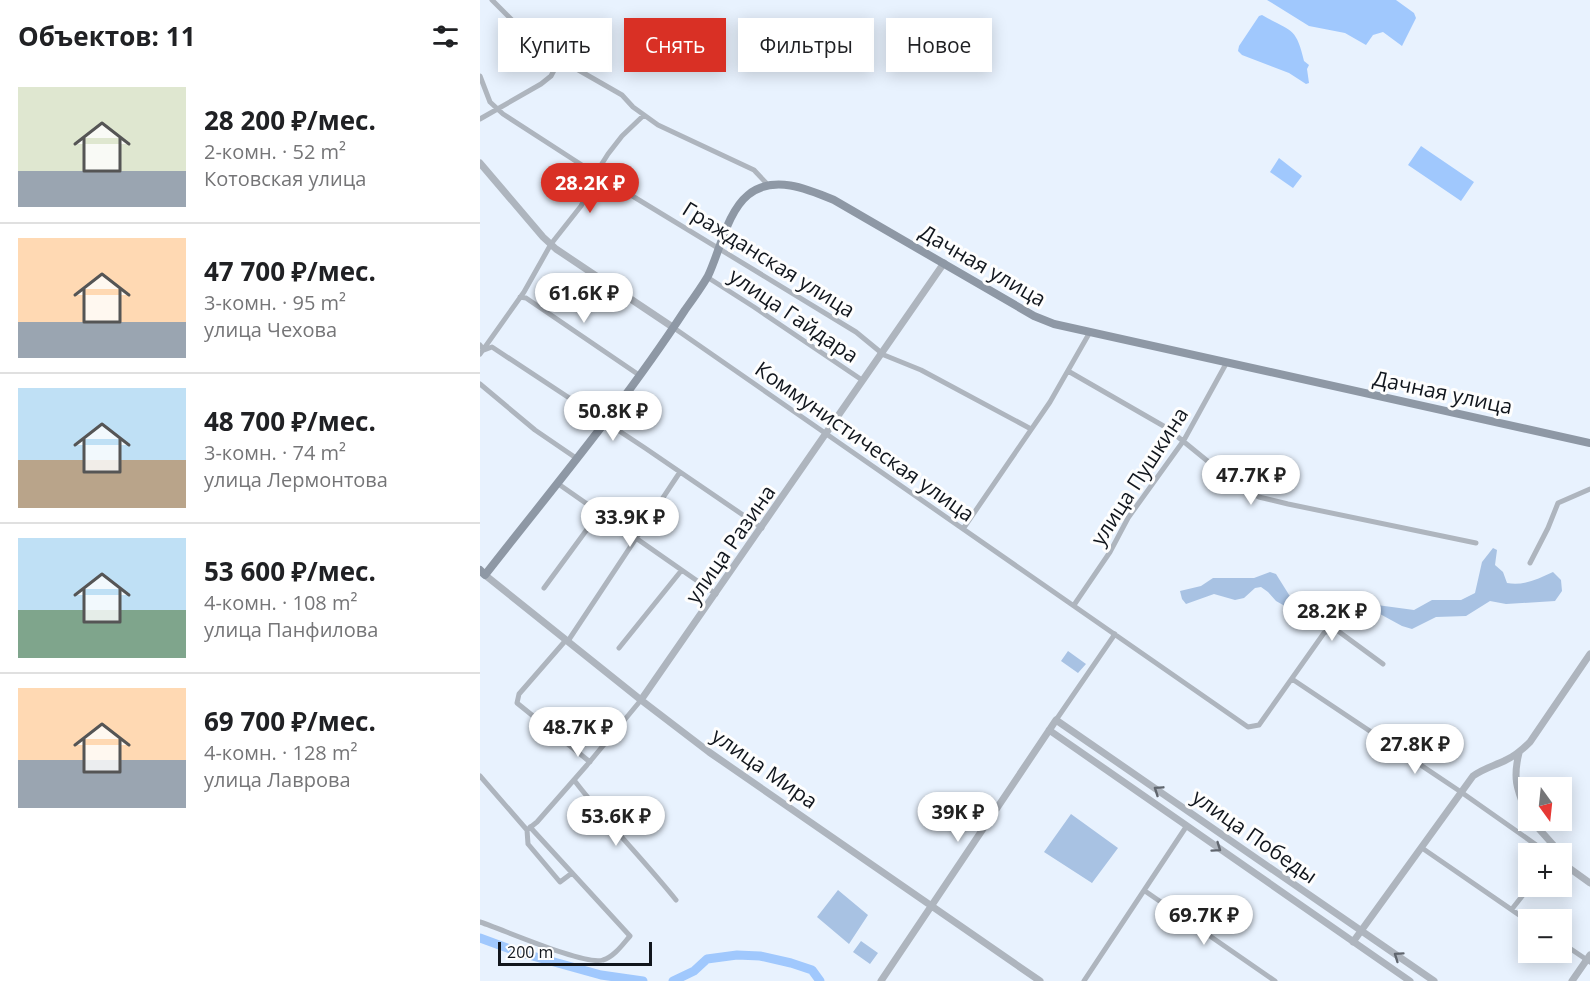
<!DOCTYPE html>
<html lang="ru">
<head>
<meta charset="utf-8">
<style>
	:root { --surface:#fff; --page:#f6f6f6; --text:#202124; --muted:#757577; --line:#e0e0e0; --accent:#d93025 }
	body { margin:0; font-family:"Open Sans",sans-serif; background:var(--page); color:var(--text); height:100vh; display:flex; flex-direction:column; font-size:22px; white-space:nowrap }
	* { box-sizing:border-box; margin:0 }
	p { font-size:20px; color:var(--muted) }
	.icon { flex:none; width:33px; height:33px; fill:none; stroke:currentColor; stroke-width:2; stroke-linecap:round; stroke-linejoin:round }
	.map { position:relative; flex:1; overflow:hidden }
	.details { display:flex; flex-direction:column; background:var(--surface); width:480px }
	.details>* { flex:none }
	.hud { position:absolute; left:18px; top:18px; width:570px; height:54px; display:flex; gap:12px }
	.needle { width:39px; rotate:165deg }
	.buttons { position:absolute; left:1038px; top:777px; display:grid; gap:12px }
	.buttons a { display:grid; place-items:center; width:54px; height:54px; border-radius:0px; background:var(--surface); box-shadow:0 3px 15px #0003; font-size:30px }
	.scale { position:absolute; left:18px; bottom:15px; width:154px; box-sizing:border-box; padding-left:6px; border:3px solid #11161d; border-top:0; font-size:16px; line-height:21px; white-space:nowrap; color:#11161d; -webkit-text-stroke:4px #fefefe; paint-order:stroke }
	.price { position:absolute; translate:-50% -51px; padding:0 14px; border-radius:21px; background:#fff; color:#222; font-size:20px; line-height:39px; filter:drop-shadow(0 2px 3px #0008) }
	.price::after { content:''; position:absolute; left:50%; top:36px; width:18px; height:14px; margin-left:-9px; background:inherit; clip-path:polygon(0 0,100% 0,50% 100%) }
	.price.selected { background:var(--accent); color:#fff }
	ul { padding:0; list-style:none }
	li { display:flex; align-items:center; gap:18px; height:150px; padding:0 18px }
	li+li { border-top:2px solid var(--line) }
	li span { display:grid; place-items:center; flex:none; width:168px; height:120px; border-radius:0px; color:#555 }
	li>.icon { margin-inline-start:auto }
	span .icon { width:72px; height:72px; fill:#fffc; stroke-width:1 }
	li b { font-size:26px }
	h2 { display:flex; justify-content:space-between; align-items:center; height:72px; padding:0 18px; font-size:26px }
	.tag { padding:0 21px; border-radius:0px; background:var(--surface); box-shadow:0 3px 15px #0003; font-size:21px; line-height:54px }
	.tag.selected { background:var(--accent); color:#fff }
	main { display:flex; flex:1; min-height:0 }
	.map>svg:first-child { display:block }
</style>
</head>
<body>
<main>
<section class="details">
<h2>Объектов: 11<svg class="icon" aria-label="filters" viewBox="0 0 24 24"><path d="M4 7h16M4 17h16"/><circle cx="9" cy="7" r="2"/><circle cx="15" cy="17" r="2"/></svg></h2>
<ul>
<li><span style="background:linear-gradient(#dfe7d0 70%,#9aa5b1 0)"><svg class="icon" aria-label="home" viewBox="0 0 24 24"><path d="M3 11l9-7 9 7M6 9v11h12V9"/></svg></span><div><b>28 200 ₽/мес.</b><p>2-комн. · 52 m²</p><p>Котовская улица</p></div></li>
<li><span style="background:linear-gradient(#ffd9b3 70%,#9aa5b1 0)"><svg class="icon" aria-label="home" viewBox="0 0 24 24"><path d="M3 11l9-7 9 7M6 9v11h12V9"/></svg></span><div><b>47 700 ₽/мес.</b><p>3-комн. · 95 m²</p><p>улица Чехова</p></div></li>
<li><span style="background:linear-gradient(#bfe0f5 60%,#b9a48a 0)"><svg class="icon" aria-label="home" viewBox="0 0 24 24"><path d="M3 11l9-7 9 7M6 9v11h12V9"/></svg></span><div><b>48 700 ₽/мес.</b><p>3-комн. · 74 m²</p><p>улица Лермонтова</p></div></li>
<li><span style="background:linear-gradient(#bfe0f5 60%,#7fa58c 0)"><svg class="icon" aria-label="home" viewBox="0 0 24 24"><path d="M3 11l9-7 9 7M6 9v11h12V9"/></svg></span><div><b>53 600 ₽/мес.</b><p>4-комн. · 108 m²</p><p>улица Панфилова</p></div></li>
<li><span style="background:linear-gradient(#ffd9b3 60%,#9aa5b1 0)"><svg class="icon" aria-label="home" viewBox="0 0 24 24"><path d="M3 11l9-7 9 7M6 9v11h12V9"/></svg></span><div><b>69 700 ₽/мес.</b><p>4-комн. · 128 m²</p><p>улица Лаврова</p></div></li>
</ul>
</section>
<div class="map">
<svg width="1110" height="981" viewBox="0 0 1110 981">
	<rect width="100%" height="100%" fill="#e8f2fe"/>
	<path fill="#a8c2e3" d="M1013,548L1017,550L1015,565L1023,572L1027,583C1044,586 1058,579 1073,572L1081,580L1082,591L1075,601L1026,604L1010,601L986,616L956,617L932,629L922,626L900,614H889L857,618L819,614L796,601L788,592L781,587L775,588L764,598L755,600L734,594L706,604L702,599L700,591L721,586L733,578H774L790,572L796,574L811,598L825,601L843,596L860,600L934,610L952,600H981L995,593L1002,562Z
		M588,651L606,664L598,673L581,661Z
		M591,814L638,848L612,883L564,852Z
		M358,890L388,915L369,944L337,917Z
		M381,941L398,953L390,964L373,952Z"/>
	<path fill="#a0c8fd" d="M787,0H916L934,13L936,18L922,46L903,32L893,35L886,45L865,33L829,26Z
		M782,15C811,32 816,26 824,61L829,65L827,69L829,83L826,84L809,73L762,55L758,51L759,46L779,16Z
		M941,146L994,182L981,201L928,165Z
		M799,158L822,176L813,188L790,172Z"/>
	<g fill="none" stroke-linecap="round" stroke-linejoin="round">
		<path stroke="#a0c8fd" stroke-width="9" d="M0,938L38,952L121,975L163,981
			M193,981L214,971L227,959L257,955L280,956L311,963L332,970L340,981"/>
		<path stroke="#aeb5be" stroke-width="5" d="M12,0L32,20L46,40L142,95L153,107L178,125L274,170L289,186
			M0,76L10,102L23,114L108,169L376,332L404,355L441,370L551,429
			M0,119L61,84L71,76L80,59
			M227,277L274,307L382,380
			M40,297L46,298L159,375
			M194,328L768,727L779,725L844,633L850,630L858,631L903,664
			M0,345L4,350L12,347L165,448L282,528
			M0,354L44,292L71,244L101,206L116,179V173L128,154L142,136L164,115
			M588,371L687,428L763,490L779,497L808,504L996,543
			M0,384L55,430L96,458
			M77,483L236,594
			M483,529L570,402L610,332
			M1050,563L1068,528L1078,503L1110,489
			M64,588L119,513
			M594,605L630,552L648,518L704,440L747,362
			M86,640L39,694L37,703L110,762
			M88,641L200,472
			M139,648L201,571
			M812,679L981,792L1069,854
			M576,720L635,634
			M0,776L47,830
			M94,780C126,822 163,859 196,900
			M47,830L57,822L107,765L161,700
			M47,830L48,844L80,882L92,873
			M942,848L1048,921
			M665,891L795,981
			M1032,909L1050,886
			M0,922C22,929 105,966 123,960C134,957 143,944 150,936L50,827
			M1082,943L1110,962
			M604,981L706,827"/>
		<path stroke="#aeb5be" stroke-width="7" d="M0,163L63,237L76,249L194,328
			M5,575L161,700L229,752L560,981
			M161,700L464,263
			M569,730L930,981
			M1039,753C1032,781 1038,791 1048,817
			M1051,820L1076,848L1079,854
			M1082,858L1085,865L1110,883
			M873,942L993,776C1004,768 1014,766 1026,760C1035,756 1042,750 1050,742L1110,654
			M401,981L576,720L954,981
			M1092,981L1110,955"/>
		<path stroke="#8e98a5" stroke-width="8" d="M0,570L5,575C73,488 145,402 205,310C213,299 221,288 228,276C240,251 247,212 268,195C293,174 328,189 354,200L554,316L574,324L1110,443"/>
	</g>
	<defs><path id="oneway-chevron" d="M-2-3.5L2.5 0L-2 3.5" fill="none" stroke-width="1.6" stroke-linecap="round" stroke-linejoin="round" transform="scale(1.5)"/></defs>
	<g stroke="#60666e">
		<use href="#oneway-chevron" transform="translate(678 790) rotate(-146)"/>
		<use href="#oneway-chevron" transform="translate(737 848) rotate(35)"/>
		<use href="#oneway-chevron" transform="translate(918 956) rotate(-145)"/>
	</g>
	<g text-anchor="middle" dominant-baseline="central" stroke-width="6" stroke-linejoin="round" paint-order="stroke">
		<g font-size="21" fill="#11161d" stroke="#fefefe">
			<text transform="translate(289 259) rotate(32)">Гражданская улица</text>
			<text transform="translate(503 265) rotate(30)">Дачная улица</text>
			<text transform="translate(314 315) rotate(34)">улица Гайдара</text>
			<text transform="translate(963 392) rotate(12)">Дачная улица</text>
			<text transform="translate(385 441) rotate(35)">Коммунистическая улица</text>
			<text transform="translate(659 476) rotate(-57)">улица Пушкина</text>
			<text transform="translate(250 544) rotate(-55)">улица Разина</text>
			<text transform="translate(285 768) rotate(35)">улица Мира</text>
			<text transform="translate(775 836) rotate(35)">улица Победы</text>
		</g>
	</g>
</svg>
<div class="buttons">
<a><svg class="needle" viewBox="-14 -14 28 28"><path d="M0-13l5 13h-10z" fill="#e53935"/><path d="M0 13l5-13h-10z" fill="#757577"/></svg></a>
<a>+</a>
<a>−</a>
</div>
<div class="scale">200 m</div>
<b class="price selected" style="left:110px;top:214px">28.2K ₽</b>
<b class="price" style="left:104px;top:324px">61.6K ₽</b>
<b class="price" style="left:133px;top:442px">50.8K ₽</b>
<b class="price" style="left:771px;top:506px">47.7K ₽</b>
<b class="price" style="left:150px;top:548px">33.9K ₽</b>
<b class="price" style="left:852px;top:642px">28.2K ₽</b>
<b class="price" style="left:98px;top:758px">48.7K ₽</b>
<b class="price" style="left:935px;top:775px">27.8K ₽</b>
<b class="price" style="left:478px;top:843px">39K ₽</b>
<b class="price" style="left:136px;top:847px">53.6K ₽</b>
<b class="price" style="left:724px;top:946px">69.7K ₽</b>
<div class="hud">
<a class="tag">Купить</a>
<a class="tag selected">Снять</a>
<a class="tag">Фильтры</a>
<a class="tag">Новое</a>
</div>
</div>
</main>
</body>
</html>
